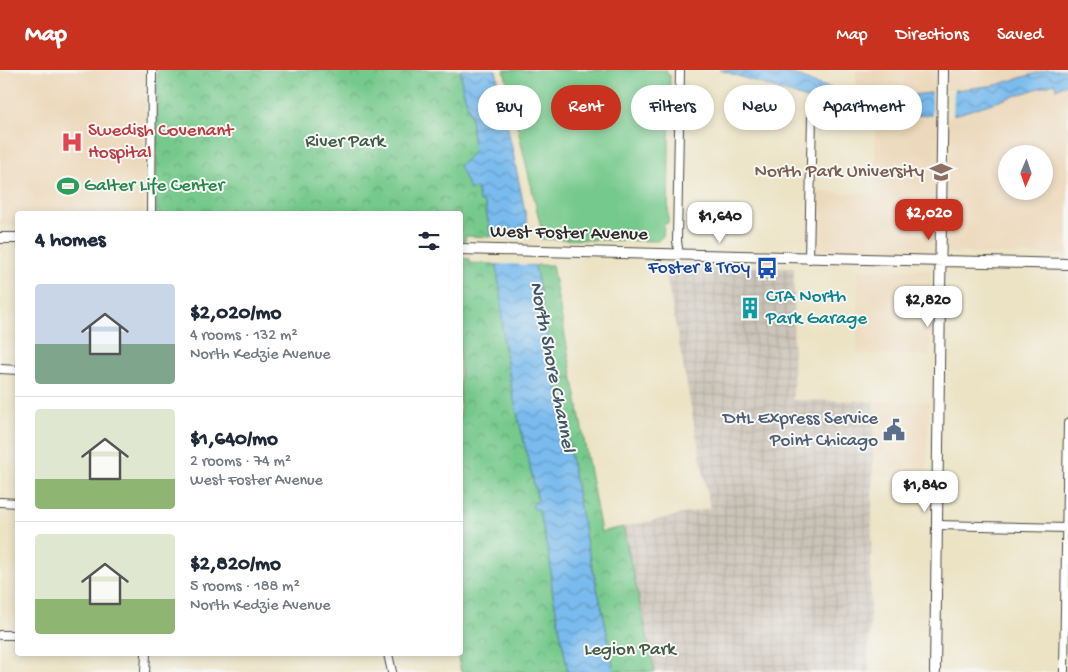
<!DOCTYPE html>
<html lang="en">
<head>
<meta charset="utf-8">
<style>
	:root { --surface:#fff; --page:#f6f6f7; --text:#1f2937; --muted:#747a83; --line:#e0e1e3; --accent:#c8321e }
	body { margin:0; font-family:"Gochi Hand",sans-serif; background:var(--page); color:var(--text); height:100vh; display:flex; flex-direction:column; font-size:19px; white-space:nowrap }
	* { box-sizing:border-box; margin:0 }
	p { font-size:16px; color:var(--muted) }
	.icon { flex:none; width:28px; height:28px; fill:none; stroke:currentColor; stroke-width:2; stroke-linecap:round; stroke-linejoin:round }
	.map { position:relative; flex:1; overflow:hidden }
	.details { position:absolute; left:15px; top:141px; width:448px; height:445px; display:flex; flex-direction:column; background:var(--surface); border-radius:5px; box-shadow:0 2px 8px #0003 }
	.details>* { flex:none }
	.hud { position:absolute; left:478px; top:15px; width:475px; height:45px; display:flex; gap:10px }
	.needle { width:32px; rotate:182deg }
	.controls { position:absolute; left:998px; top:75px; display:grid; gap:10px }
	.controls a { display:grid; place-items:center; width:55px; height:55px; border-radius:50%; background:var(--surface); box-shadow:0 2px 8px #0003; font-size:25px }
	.price { position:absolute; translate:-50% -42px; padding:0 11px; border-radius:10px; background:#fff; color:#222; font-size:16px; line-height:32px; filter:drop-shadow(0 1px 2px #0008) }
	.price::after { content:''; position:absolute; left:50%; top:30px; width:15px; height:11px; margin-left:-8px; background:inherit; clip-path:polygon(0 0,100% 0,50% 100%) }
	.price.active { background:var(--accent); color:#fff }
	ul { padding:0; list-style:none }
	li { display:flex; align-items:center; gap:15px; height:125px; padding:0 20px }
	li+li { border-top:1px solid var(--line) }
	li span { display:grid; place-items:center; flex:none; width:140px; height:100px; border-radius:5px; color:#555 }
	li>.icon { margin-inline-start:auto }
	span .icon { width:60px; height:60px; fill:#fffc; stroke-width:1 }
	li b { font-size:21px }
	h2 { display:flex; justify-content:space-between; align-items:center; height:60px; padding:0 20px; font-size:21px }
	.tag { padding:0 18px; border-radius:22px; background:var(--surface); box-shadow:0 2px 8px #0003; font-size:18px; line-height:45px }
	.tag.active { background:var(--accent); color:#fff }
	header { display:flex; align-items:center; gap:30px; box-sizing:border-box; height:70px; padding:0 25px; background:var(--accent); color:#fff }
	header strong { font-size:24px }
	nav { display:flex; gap:28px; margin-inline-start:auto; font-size:18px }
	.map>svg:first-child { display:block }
</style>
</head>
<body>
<header>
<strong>Map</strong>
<nav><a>Map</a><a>Directions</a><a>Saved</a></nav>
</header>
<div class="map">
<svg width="1068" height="602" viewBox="0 0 1068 602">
	<defs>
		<pattern id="industrial-grid" width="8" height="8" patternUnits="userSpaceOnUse" patternTransform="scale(1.25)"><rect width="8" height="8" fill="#cbc3b8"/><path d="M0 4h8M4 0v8" fill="none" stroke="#aea89e"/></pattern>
		<pattern id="park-crowns" width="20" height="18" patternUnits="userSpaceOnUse" patternTransform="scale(1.25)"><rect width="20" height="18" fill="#76c98c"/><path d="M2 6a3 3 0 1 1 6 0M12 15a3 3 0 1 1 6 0" fill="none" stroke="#61a373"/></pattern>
		<pattern id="water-waves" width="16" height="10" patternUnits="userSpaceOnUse" patternTransform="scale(1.25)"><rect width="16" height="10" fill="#79bbee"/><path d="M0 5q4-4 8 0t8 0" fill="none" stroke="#6398c1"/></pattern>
	</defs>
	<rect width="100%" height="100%" fill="#f6f6f2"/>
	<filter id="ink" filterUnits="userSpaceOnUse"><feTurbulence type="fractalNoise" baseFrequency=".02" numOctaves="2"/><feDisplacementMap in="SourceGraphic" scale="10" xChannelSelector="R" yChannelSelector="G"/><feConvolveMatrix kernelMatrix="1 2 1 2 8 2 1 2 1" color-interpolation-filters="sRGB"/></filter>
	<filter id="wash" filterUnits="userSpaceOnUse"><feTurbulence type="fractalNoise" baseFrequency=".0096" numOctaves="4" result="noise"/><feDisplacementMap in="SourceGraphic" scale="20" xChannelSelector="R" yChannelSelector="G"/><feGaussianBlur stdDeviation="1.12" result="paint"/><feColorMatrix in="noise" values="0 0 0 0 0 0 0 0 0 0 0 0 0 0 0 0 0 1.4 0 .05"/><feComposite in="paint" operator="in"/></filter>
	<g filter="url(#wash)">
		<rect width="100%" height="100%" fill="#ece3c4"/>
		<path fill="#ecd8ba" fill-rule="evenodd" d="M0,0H145L143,144H18L17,156H0Z
			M856,0H1068V185L808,180L810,122L875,123V25L856,22ZM1006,84H1044V121H1006Z
			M858,199L931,200L930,286L857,284Z
			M874,331L929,332L926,406L872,405Z"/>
		<path fill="url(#industrial-grid)" d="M664,194L794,198L793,330L874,331L869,602H655L623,457L710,438Z"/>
		<path fill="#76c98c" stroke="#507a5c" d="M504,0H667V5H670L668,153L664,154L663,166L658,171L541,169L542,162Z"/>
		<path fill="url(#park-crowns)" stroke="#507a5c" d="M157,0H461L462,16L471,47L479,131L485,133L491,167L465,166V171H460V144H156Z
			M460,188L469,189L470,193L496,194L501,226L503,270L513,326L538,431L532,435L533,438L539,439L550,490L552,519L568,602H461L457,584H460Z
			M535,195H552L601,462L623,457L655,602H614L604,547L587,475Z"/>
		<path fill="url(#water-waves)" stroke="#52738c" d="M461,0H496L528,156L530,168H522L527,195H535L587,475L604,547L614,602H568L552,519L550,490L539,440L533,438L532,435L538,430L513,326L503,270L501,226L496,194H502L497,167H491L485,133L479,131L477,118L470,120L459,96L474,82L471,47L462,16Z
			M720,0H785L816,14L835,19L871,24L905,26L996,15L1047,0H1068V13L1056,19L1055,13L958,44L905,46L875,43L810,30Z"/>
		<path fill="#ece3c4" d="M954,19L953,47L932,48V21Z
			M489,167L532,168L530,171H525L529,192L536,193L537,195L493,194L495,192H500L496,170L490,169Z"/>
	</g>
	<g filter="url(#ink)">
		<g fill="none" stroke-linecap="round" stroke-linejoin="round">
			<g stroke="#484742" stroke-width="10">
				<path id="minor" d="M151,144L152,0
					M679,185L677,171L680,0
					M809,189L812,45
					M0,299L18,300
					M0,432L18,433
					M937,455L1068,458
					M0,565H18
					M388,584L392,602
					M145,602L146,584
					M1064,602L1068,353"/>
			</g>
			<g stroke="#484742" stroke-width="12">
				<path id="secondary" d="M0,168H18
					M460,179L1068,194
					M935,602L943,0"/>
			</g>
			<use href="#minor" stroke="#fff" stroke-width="8"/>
			<use href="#secondary" stroke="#fff" stroke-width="10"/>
		</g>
	</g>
	<defs>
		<g id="hospital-bare" transform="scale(1.725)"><path d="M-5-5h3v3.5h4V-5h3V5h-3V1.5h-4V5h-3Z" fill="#e0444e" stroke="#f6f6f2" stroke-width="2.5" paint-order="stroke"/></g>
		<g id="university-bare" transform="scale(1.725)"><path d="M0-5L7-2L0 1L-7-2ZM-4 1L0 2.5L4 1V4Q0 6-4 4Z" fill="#8d6e63" stroke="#f6f6f2" stroke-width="2.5" paint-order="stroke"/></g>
		<g id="stadium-bare" transform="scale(1.725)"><path d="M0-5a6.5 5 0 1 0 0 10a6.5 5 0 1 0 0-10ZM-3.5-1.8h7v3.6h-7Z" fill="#2e9e5b" stroke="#f6f6f2" stroke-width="2.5" paint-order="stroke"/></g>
		<g id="bus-bare" transform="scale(1.725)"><path d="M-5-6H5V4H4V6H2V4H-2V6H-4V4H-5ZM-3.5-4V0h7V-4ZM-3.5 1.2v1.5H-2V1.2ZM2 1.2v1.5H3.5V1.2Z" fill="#1a4fb4" stroke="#f6f6f2" stroke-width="2.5" paint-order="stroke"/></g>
		<g id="building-bare" transform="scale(1.725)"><path d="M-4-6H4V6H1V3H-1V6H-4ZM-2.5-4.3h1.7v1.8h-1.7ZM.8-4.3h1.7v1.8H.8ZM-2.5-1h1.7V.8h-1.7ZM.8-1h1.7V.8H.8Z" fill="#0f9aa8" stroke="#f6f6f2" stroke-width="2.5" paint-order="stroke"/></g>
		<g id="civic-bare" transform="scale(1.725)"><path d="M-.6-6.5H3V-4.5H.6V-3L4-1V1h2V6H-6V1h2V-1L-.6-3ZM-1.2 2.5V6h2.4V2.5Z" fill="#5c6f8a" stroke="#f6f6f2" stroke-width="2.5" paint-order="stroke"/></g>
	</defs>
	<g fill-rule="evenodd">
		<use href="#hospital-bare" x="72" y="72"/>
		<use href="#university-bare" x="941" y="102"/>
		<use href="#stadium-bare" x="68" y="116"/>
		<use href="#bus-bare" x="767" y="198"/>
		<use href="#building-bare" x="750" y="238"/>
		<use href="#civic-bare" x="894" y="360"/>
	</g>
	<g text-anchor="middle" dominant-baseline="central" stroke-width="4" stroke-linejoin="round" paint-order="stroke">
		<g font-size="19" fill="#be3a42" stroke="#f6f6f2" text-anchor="start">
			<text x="88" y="61">Swedish Covenant<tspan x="88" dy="22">Hospital</tspan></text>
		</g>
		<g font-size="19" fill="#425a48" stroke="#f6f6f2">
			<text x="345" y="72">River Park</text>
			<text x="630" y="580">Legion Park</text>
		</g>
		<g font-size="19" fill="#785e54" stroke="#f6f6f2" text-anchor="end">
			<text x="924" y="102">North Park University</text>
		</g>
		<g font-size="19" fill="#27864d" stroke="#f6f6f2" text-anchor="start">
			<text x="84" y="116">Galter Life Center</text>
		</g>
		<g font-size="19" fill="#2b2b2b" stroke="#f6f6f2">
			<text transform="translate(569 164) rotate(1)">West Foster Avenue</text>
		</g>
		<g font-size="19" fill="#164399" stroke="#f6f6f2" text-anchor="end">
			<text x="750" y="198">Foster &amp; Troy</text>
		</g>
		<g font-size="19" fill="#0d838f" stroke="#f6f6f2" text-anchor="start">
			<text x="766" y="227">CTA North<tspan x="766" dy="22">Park Garage</tspan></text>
		</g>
		<g font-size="19" fill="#4e5e75" stroke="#f6f6f2" text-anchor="end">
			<text x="878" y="349">DHL Express Service<tspan x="878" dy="22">Point Chicago</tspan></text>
		</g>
		<g font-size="20" font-style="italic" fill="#425666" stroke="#f6f6f2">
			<text transform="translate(551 297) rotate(79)">North Shore Channel</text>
		</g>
	</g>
</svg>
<div class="controls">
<a><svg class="needle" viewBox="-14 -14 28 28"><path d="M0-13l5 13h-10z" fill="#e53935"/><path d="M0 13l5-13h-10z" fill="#747a83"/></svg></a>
</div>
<b class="price active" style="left:929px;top:171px">$2,020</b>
<b class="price" style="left:720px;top:174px">$1,640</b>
<b class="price" style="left:928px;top:258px">$2,820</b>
<b class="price" style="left:925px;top:443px">$1,840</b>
<div class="hud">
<a class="tag">Buy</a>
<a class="tag active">Rent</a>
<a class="tag">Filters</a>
<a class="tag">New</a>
<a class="tag">Apartment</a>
</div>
<section class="details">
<h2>4 homes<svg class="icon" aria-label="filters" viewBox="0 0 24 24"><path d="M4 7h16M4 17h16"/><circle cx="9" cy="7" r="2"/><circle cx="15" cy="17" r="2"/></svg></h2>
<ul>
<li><span style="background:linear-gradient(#c9d6e8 60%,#7fa58c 0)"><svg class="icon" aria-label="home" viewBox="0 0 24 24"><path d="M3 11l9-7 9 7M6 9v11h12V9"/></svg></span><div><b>$2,020/mo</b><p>4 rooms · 132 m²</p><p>North Kedzie Avenue</p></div></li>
<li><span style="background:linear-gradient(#dfe7d0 70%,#8fb573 0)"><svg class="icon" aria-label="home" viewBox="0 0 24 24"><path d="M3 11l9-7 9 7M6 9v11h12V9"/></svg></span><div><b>$1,640/mo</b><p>2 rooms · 74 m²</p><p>West Foster Avenue</p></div></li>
<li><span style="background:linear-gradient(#dfe7d0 65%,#8fb573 0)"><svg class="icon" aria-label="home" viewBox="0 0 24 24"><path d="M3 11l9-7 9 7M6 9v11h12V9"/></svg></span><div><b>$2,820/mo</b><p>5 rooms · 188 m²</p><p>North Kedzie Avenue</p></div></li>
</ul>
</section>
</div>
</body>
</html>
